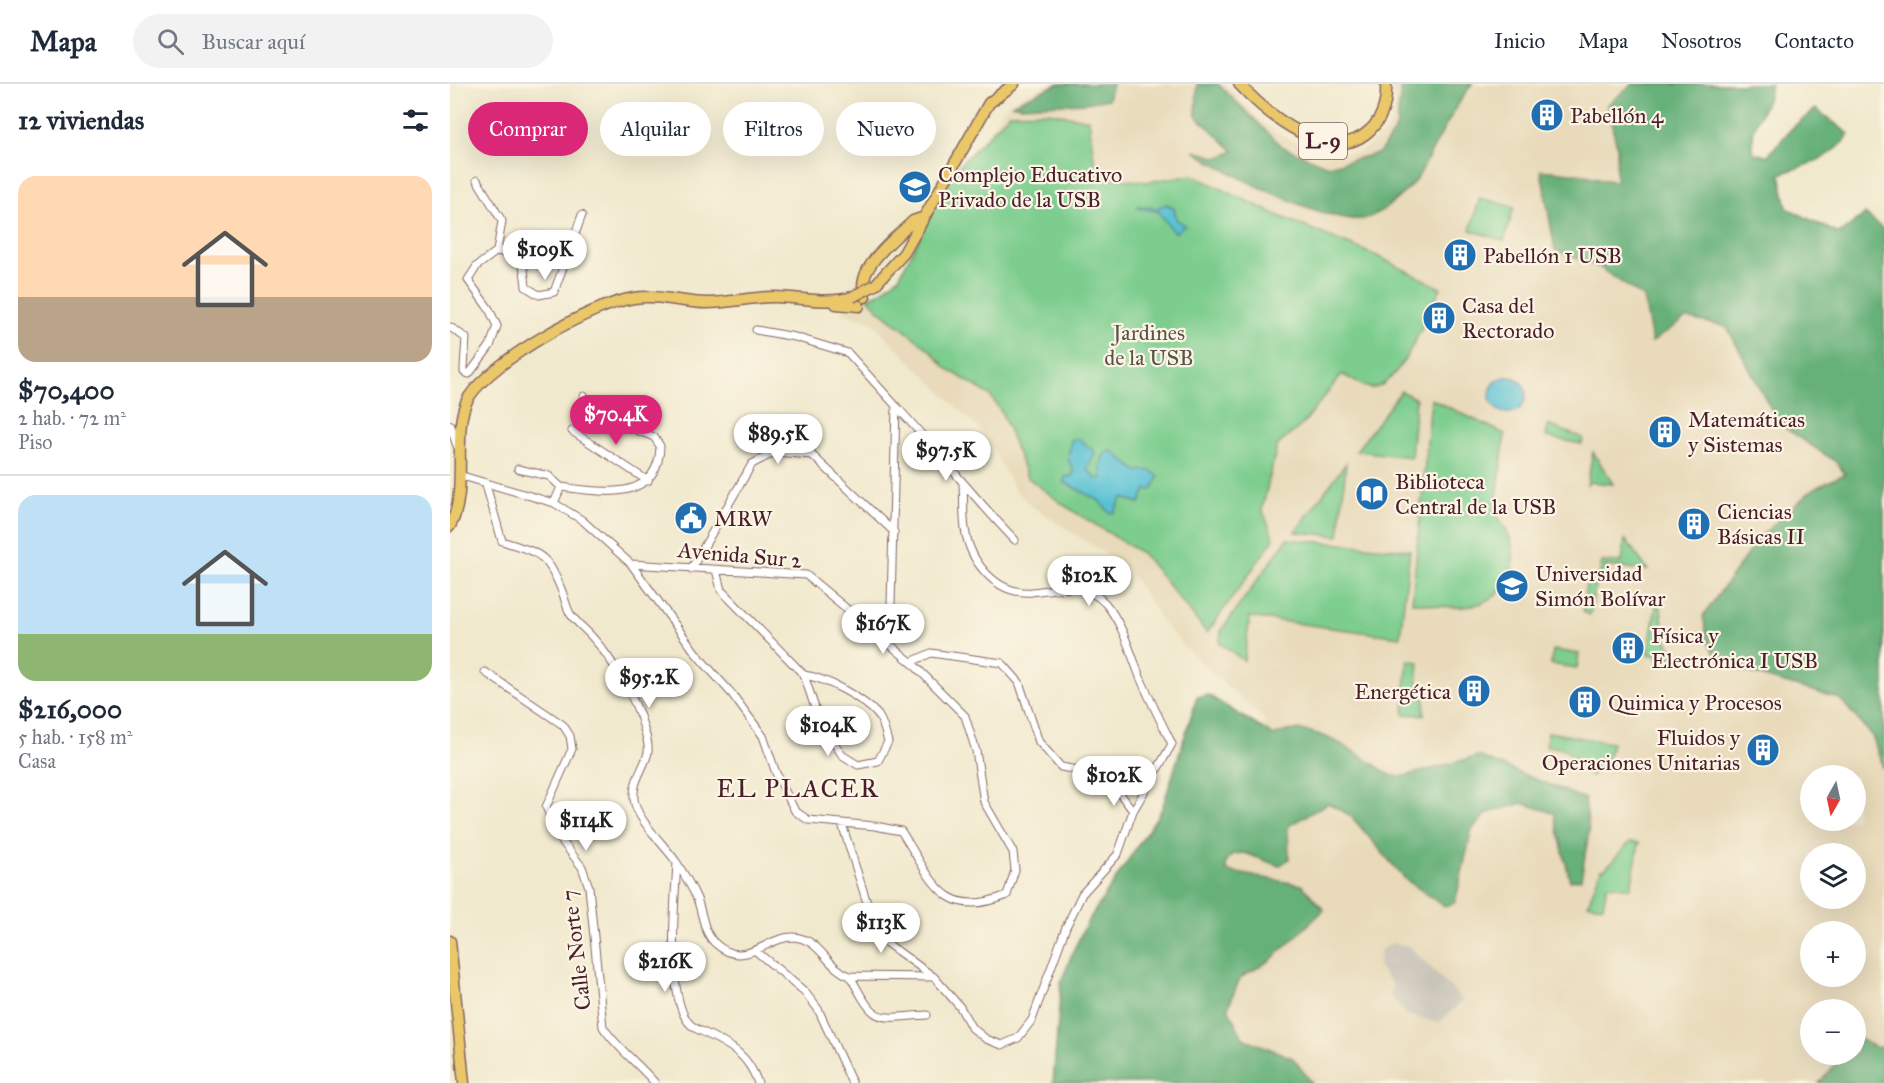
<!DOCTYPE html>
<html lang="es">
<head>
<meta charset="utf-8">
<style>
	:root { --surface:#fff; --page:#f2f2f3; --text:#1f2937; --muted:#747a83; --line:#e0e1e3; --accent:#db2777 }
	body { margin:0; font-family:"IM FELL Great Primer",serif; background:var(--page); color:var(--text); height:100vh; display:flex; flex-direction:column; font-size:22px; white-space:nowrap }
	* { box-sizing:border-box; margin:0 }
	p { font-size:20px; color:var(--muted) }
	.icon { flex:none; width:33px; height:33px; fill:none; stroke:currentColor; stroke-width:2; stroke-linecap:round; stroke-linejoin:round }
	.map { position:relative; flex:1; overflow:hidden }
	.side { display:flex; flex-direction:column; background:var(--surface); width:450px }
	.side>* { flex:none }
	.hud { position:absolute; left:18px; top:18px; width:570px; height:54px; display:flex; gap:12px }
	.needle { width:39px; rotate:189deg }
	.fabs { position:absolute; left:1350px; top:681px; display:grid; gap:12px }
	.fabs a { display:grid; place-items:center; width:66px; height:66px; border-radius:50%; background:var(--surface); box-shadow:0 6px 24px #0002; font-size:30px }
	.price { position:absolute; translate:-50% -51px; padding:0 14px; border-radius:21px; background:#fff; color:#222; font-size:20px; line-height:39px; filter:drop-shadow(0 2px 3px #0008) }
	.price::after { content:''; position:absolute; left:50%; top:36px; width:18px; height:14px; margin-left:-9px; background:inherit; clip-path:polygon(0 0,100% 0,50% 100%) }
	.price.active { background:var(--accent); color:#fff }
	ul { padding:0; list-style:none }
	li { display:grid; align-content:center; gap:12px; height:318px; padding:0 18px }
	li+li { border-top:2px solid var(--line) }
	li span { display:grid; place-items:center; height:186px; border-radius:18px; color:#555 }
	li>.icon { margin-inline-start:auto }
	span .icon { width:108px; height:108px; fill:#fffc; stroke-width:1 }
	li b { font-size:26px }
	h2 { display:flex; justify-content:space-between; align-items:center; height:72px; padding:0 18px; font-size:26px }
	.pill { padding:0 21px; border-radius:27px; background:var(--surface); box-shadow:0 6px 24px #0002; font-size:21px; line-height:54px }
	.pill.active { background:var(--accent); color:#fff }
	header { display:flex; align-items:center; gap:36px; box-sizing:border-box; height:84px; padding:0 30px; background:var(--surface); border-bottom:2px solid var(--line) }
	header strong { font-size:28px }
	nav { display:flex; gap:33px; margin-inline-start:auto; font-size:21px }
	.search { width:420px; height:54px; background:var(--page); display:flex; align-items:center; gap:15px; box-sizing:border-box; padding:0 21px; border-radius:33px; color:var(--muted); font-size:22px }
	main { display:flex; flex:1; min-height:0 }
	.map>svg:first-child { display:block }
</style>
</head>
<body>
<header>
<strong>Mapa</strong>
<div class="search"><svg class="icon" aria-label="search" viewBox="0 0 24 24"><circle cx="10" cy="10" r="6"/><path d="M15 15l6 6"/></svg>Buscar aquí</div>
<nav><a>Inicio</a><a>Mapa</a><a>Nosotros</a><a>Contacto</a></nav>
</header>
<main>
<section class="side">
<h2>12 viviendas<svg class="icon" aria-label="filters" viewBox="0 0 24 24"><path d="M4 7h16M4 17h16"/><circle cx="9" cy="7" r="2"/><circle cx="15" cy="17" r="2"/></svg></h2>
<ul>
<li><span style="background:linear-gradient(#ffd9b3 65%,#b9a48a 0)"><svg class="icon" aria-label="home" viewBox="0 0 24 24"><path d="M3 11l9-7 9 7M6 9v11h12V9"/></svg></span><div><b>$70,400</b><p>2 hab. · 72 m²</p><p>Piso</p></div></li>
<li><span style="background:linear-gradient(#bfe0f5 75%,#8fb573 0)"><svg class="icon" aria-label="home" viewBox="0 0 24 24"><path d="M3 11l9-7 9 7M6 9v11h12V9"/></svg></span><div><b>$216,000</b><p>5 hab. · 158 m²</p><p>Casa</p></div></li>
</ul>
</section>
<div class="map">
<svg width="1434" height="999" viewBox="0 0 1434 999">
	<rect width="100%" height="100%" fill="#fcf5e5"/>
	<filter id="ink" filterUnits="userSpaceOnUse"><feTurbulence type="fractalNoise" baseFrequency=".0167" numOctaves="2"/><feDisplacementMap in="SourceGraphic" scale="12" xChannelSelector="R" yChannelSelector="G"/><feConvolveMatrix kernelMatrix="1 2 1 2 8 2 1 2 1" color-interpolation-filters="sRGB"/></filter>
	<filter id="wash" filterUnits="userSpaceOnUse"><feTurbulence type="fractalNoise" baseFrequency=".008" numOctaves="4" result="noise"/><feDisplacementMap in="SourceGraphic" scale="24" xChannelSelector="R" yChannelSelector="G"/><feGaussianBlur stdDeviation="1.35" result="paint"/><feColorMatrix in="noise" values="0 0 0 0 0 0 0 0 0 0 0 0 0 0 0 0 0 1.4 0 .05"/><feComposite in="paint" operator="in"/></filter>
	<g filter="url(#wash)">
		<rect width="100%" height="100%" fill="#f1e9cd"/>
		<path fill="#e8daba" fill-rule="evenodd" d="M601,0H775L812,38L826,48L850,60L884,70L909,68L934,50L940,41L945,19L940,0H1268L1259,57L1434,222V999H664L815,636L735,564L714,540L677,484L580,421L565,406L538,356L526,342L421,238L392,228L417,218L448,195L553,25L571,12ZM1360,692H1406V736H1360ZM1360,770H1406V814H1360ZM1360,848H1406V892H1360ZM1360,926H1406V970H1360Z"/>
		<path fill="#c9c4b8" d="M944,859L959,862L1013,916L989,939L957,931L940,912L943,901L928,883L931,865Z"/>
		<path fill="#7dcd8e" stroke="#64765c" stroke-width="1.5" d="M599,28L639,36L644,76L655,93L696,98L742,91L829,132L927,172L991,204C979,227 949,305 921,304C912,303 900,294 892,290L853,340L827,362L812,425L824,455L757,549L693,470L615,422L577,393L552,329L540,311L496,284L480,266L429,226L418,214L429,209L449,193L504,87L560,29Z
			M1030,114L1064,123L1054,157L1020,146Z
			M951,307L966,315L961,373L906,367Z
			M981,315L1055,350L1045,429C1074,463 1071,511 1021,522C1003,526 980,520 962,518Z
			M1098,341L1133,354L1132,360L1096,353Z
			M1143,368L1163,400L1141,398L1137,401Z
			M896,379L889,452L845,448Z
			M837,455L960,466L950,553L800,533L794,577L770,559L771,547Z
			M1175,455L1198,486L1156,482L1155,498L1148,497L1152,478H1172Z
			M1136,499H1143L1145,503L1140,531L1133,528Z
			M1206,522L1211,523L1214,552L1226,572L1213,579L1207,572L1198,570Z
			M1103,566L1129,570L1127,584L1101,580Z
			M958,576L969,578L967,605L955,604Z
			M955,609L975,610L974,631L954,630Z
			M1098,648L1162,659L1157,678L1141,692L1115,665L1096,662Z
			M1180,758L1189,759L1181,804L1157,801L1153,822L1138,820L1151,785L1154,786Z"/>
		<path fill="#66b079" stroke="#586852" stroke-width="1.5" d="M608,0H662L658,15L635,19L570,22L562,20Z
			M747,0H768L833,63L878,82L929,69L946,45L951,6L948,0H1022C1005,22 994,46 980,70C975,79 971,91 964,98C954,110 928,133 913,135C876,139 775,89 744,67L769,74L784,67L746,32Z
			M1183,0H1321C1317,31 1298,34 1304,70L1318,71L1343,43L1366,25L1399,50C1386,74 1355,81 1330,90L1337,124L1389,150L1415,130L1434,146V686L1422,652L1390,615L1290,586L1265,570L1258,558L1253,532L1308,455L1363,405L1395,390L1386,378L1329,340L1277,243L1236,234L1202,258L1194,214L1149,183L1105,166L1091,86L1130,90L1166,98L1167,62L1157,21Z
			M758,611L824,652C859,631 911,672 940,691L951,693L1028,672L1135,715L1139,748L1131,795L1120,797L1104,729L1072,719L1038,729L1022,745L1005,819L994,822L955,795L901,732L878,719L838,742L839,775L829,782L795,769L783,770L776,778V787L852,801L874,826L821,876L790,894L778,924L793,954L843,974L862,999H603L611,899L623,867L638,837L712,725L747,613Z
			M1408,954L1426,964L1434,962V999H1369L1394,971L1406,970Z"/>
		<path fill="#58c2d4" stroke="#517080" stroke-width="1.5" d="M717,120L724,124L726,135L735,141L725,149L708,127L687,124L688,122L707,124Z
			M1040 311a18 18 0 1 1 36 0a18 18 0 1 1-36 0Z
			M630,355L645,369L637,385L646,395L652,394C649,385 651,376 656,368L662,367L687,387C697,385 702,386 709,393L702,406L696,405L690,419L672,414L664,429L659,428L648,416L614,398L615,393L622,392L624,387L618,375L621,356Z"/>
	</g>
	<g filter="url(#ink)">
		<g fill="none" stroke-linecap="round" stroke-linejoin="round">
			<g stroke="#846664" stroke-width="9">
				<path id="minor" d="M47,167C75,173 73,176 76,203L89,211L104,208L132,131
					M0,243L16,254L14,283V288L19,290L40,262L47,242L39,225L18,196L27,182L47,167L52,137L27,96
					M306,246L345,253L398,269L446,322L440,560
					M446,322C487,366 523,413 565,456
					M122,347L198,397
					M68,385L99,392L111,403
					M9,391L104,419L132,436L181,480L248,572L282,610L313,652L326,689L345,727L358,736L425,742L451,747C482,794 492,838 557,811L565,786L563,768L534,718L526,667L515,632L461,578L356,491L181,480
					M513,400C514,415 513,431 515,445C520,478 546,511 582,508C609,505 634,497 655,519C672,538 681,570 690,593C700,616 711,638 722,660L683,727
					M36,401L52,457C92,470 97,469 113,510C115,516 117,525 121,531C127,539 136,546 143,554C163,576 187,617 194,645C196,651 199,661 198,668C196,681 182,697 184,715C186,736 216,762 227,779C234,790 242,803 247,815C253,830 253,849 266,860C295,886 316,853 342,853C371,854 375,883 400,892L484,893
					M104,419L111,403C151,408 209,419 210,362L204,353L156,334L134,312
					M241,485L302,380L325,368L362,371L444,448
					M266,486L271,506L354,591L369,636L392,671L408,681L428,677L438,658C436,650 433,638 428,631C413,614 376,594 354,591
					M35,588L113,641L120,652L122,665L96,723L111,756L132,783L139,803L153,943C167,964 188,979 205,999
					M392,740L424,841L435,858L484,893L510,923L521,943L536,955L552,961L568,954L582,936L616,843L632,810L668,770L683,727L660,696L649,690L611,683L589,658L569,598L552,579L481,569L461,578
					M227,779C225,813 215,918 241,941C245,945 252,947 257,950C283,963 298,971 308,999
					M307,868L354,907L368,925L402,999
					M400,892C427,941 423,934 477,931"/>
			</g>
			<g stroke="#846664" stroke-width="10">
				<path id="tertiary" d="M0,341L8,363"/>
			</g>
			<g stroke="#846664" stroke-width="13">
				<path id="primary" d="M789,0C816,29 881,84 920,46C933,34 937,18 936,0
					M425,201L454,169L539,19L564,0
					M415,213C403,185 446,154 463,137L472,134
					M386,220L409,222
					M0,442C20,407 0,343 19,313C43,276 142,220 184,214C208,210 233,219 257,219C279,219 302,213 325,213C349,213 378,221 402,213
					M0,857L14,999"/>
			</g>
			<use href="#minor" stroke="#fff" stroke-width="7"/>
			<use href="#tertiary" stroke="#fff" stroke-width="8"/>
			<use href="#primary" stroke="#eac769" stroke-width="10"/>
			<g stroke="#846664" stroke-width="13" stroke-linecap="butt">
				<path id="primary-bridge" d="M402,213L425,201"/>
			</g>
			<use href="#primary-bridge" stroke="#eac769" stroke-width="10"/>
		</g>
	</g>
	<defs>
		<g id="building-disc" transform="scale(1.725)"><circle r="9.5" fill="#1f6fb2" stroke="#fcf5e5"/><path d="M-4-6H4V6H1V3H-1V6H-4ZM-2.5-4.3h1.7v1.8h-1.7ZM.8-4.3h1.7v1.8H.8ZM-2.5-1h1.7V.8h-1.7ZM.8-1h1.7V.8H.8Z" fill="#fff"/></g>
		<g id="school-disc" transform="scale(1.725)"><circle r="9.5" fill="#1f6fb2" stroke="#fcf5e5"/><path d="M0-5L7-2L0 1L-7-2ZM-4 1L0 2.5L4 1V4Q0 6-4 4Z" fill="#fff"/></g>
		<g id="library-disc" transform="scale(1.725)"><circle r="9.5" fill="#1f6fb2" stroke="#fcf5e5"/><path d="M-6-4Q-3-5.5-.7-3.5V5Q-3 3-6 4ZM6-4Q3-5.5 .7-3.5V5Q3 3 6 4Z" fill="#fff"/></g>
		<g id="civic-disc" transform="scale(1.725)"><circle r="9.5" fill="#1f6fb2" stroke="#fcf5e5"/><path d="M-.6-6.5H3V-4.5H.6V-3L4-1V1h2V6H-6V1h2V-1L-.6-3ZM-1.2 2.5V6h2.4V2.5Z" fill="#fff"/></g>
		<g id="university-disc" transform="scale(1.725)"><circle r="9.5" fill="#1f6fb2" stroke="#fcf5e5"/><path d="M0-5L7-2L0 1L-7-2ZM-4 1L0 2.5L4 1V4Q0 6-4 4Z" fill="#fff"/></g>
	</defs>
	<g fill-rule="evenodd">
		<use href="#building-disc" x="1097" y="31"/>
		<use href="#school-disc" x="465" y="103"/>
		<use href="#building-disc" x="1010" y="171"/>
		<use href="#building-disc" x="989" y="234"/>
		<use href="#building-disc" x="1215" y="348"/>
		<use href="#library-disc" x="922" y="410"/>
		<use href="#civic-disc" x="241" y="434"/>
		<use href="#building-disc" x="1244" y="440"/>
		<use href="#university-disc" x="1062" y="502"/>
		<use href="#building-disc" x="1178" y="564"/>
		<use href="#building-disc" x="1024" y="607"/>
		<use href="#building-disc" x="1135" y="618"/>
		<use href="#building-disc" x="1313" y="666"/>
	</g>
	<g text-anchor="middle" dominant-baseline="central" stroke-width="4.5" stroke-linejoin="round" paint-order="stroke">
		<rect fill="#fcf5e5" stroke="#7f5f63" stroke-width="1.5" x="849" y="39" width="48" height="36" rx="4.5"/>
		<g font-size="21" font-weight="bold" fill="#4a1f2b">
			<text x="873" y="57">L-9</text>
		</g>
		<g font-size="22" fill="#4a1f2b" stroke="#fcf5e5" text-anchor="start">
			<text x="1120" y="31">Pabellón 4</text>
			<text x="488" y="90">Complejo Educativo<tspan x="488" dy="25">Privado de la USB</tspan></text>
			<text x="1033" y="171">Pabellón 1 USB</text>
			<text x="1012" y="221">Casa del<tspan x="1012" dy="25">Rectorado</tspan></text>
			<text x="1238" y="335">Matemáticas<tspan x="1238" dy="25">y Sistemas</tspan></text>
			<text x="945" y="397">Biblioteca<tspan x="945" dy="25">Central de la USB</tspan></text>
			<text x="1267" y="427">Ciencias<tspan x="1267" dy="25">Básicas II</tspan></text>
			<text x="264" y="434">MRW</text>
			<text x="1085" y="489">Universidad<tspan x="1085" dy="25">Simón Bolívar</tspan></text>
			<text x="1201" y="551">Física y<tspan x="1201" dy="25">Electrónica I USB</tspan></text>
			<text x="1001" y="607" text-anchor="end">Energética</text>
			<text x="1158" y="618">Quimica y Procesos</text>
			<text x="1290" y="653" text-anchor="end">Fluidos y<tspan x="1290" dy="25">Operaciones Unitarias</tspan></text>
		</g>
		<g font-size="22" fill="#595349" stroke="#fcf5e5">
			<text x="699" y="248">Jardines<tspan x="699" dy="25">de la USB</tspan></text>
		</g>
		<g font-size="22" fill="#4a1f2b" stroke="#fcf5e5">
			<text transform="translate(290 471) rotate(5)">Avenida Sur 2</text>
			<text transform="translate(126 866) rotate(-97)">Calle Norte 7</text>
		</g>
		<g font-size="26" letter-spacing="1.5" fill="#4a1f2b" stroke="#fcf5e5">
			<text x="348" y="704">EL PLACER</text>
		</g>
	</g>
</svg>
<div class="fabs">
<a><svg class="needle" viewBox="-14 -14 28 28"><path d="M0-13l5 13h-10z" fill="#e53935"/><path d="M0 13l5-13h-10z" fill="#747a83"/></svg></a>
<a><svg class="icon" aria-label="layers" viewBox="0 0 24 24"><path d="M12 4l9 5-9 5-9-5zM3 14l9 5 9-5"/></svg></a>
<a>+</a>
<a>−</a>
</div>
<b class="price" style="left:95px;top:197px">$109K</b>
<b class="price active" style="left:166px;top:362px">$70.4K</b>
<b class="price" style="left:328px;top:381px">$89.5K</b>
<b class="price" style="left:496px;top:398px">$97.5K</b>
<b class="price" style="left:639px;top:523px">$102K</b>
<b class="price" style="left:433px;top:571px">$167K</b>
<b class="price" style="left:199px;top:625px">$95.2K</b>
<b class="price" style="left:378px;top:673px">$104K</b>
<b class="price" style="left:664px;top:723px">$102K</b>
<b class="price" style="left:136px;top:768px">$114K</b>
<b class="price" style="left:431px;top:870px">$113K</b>
<b class="price" style="left:215px;top:909px">$216K</b>
<div class="hud">
<a class="pill active">Comprar</a>
<a class="pill">Alquilar</a>
<a class="pill">Filtros</a>
<a class="pill">Nuevo</a>
</div>
</div>
</main>
</body>
</html>
